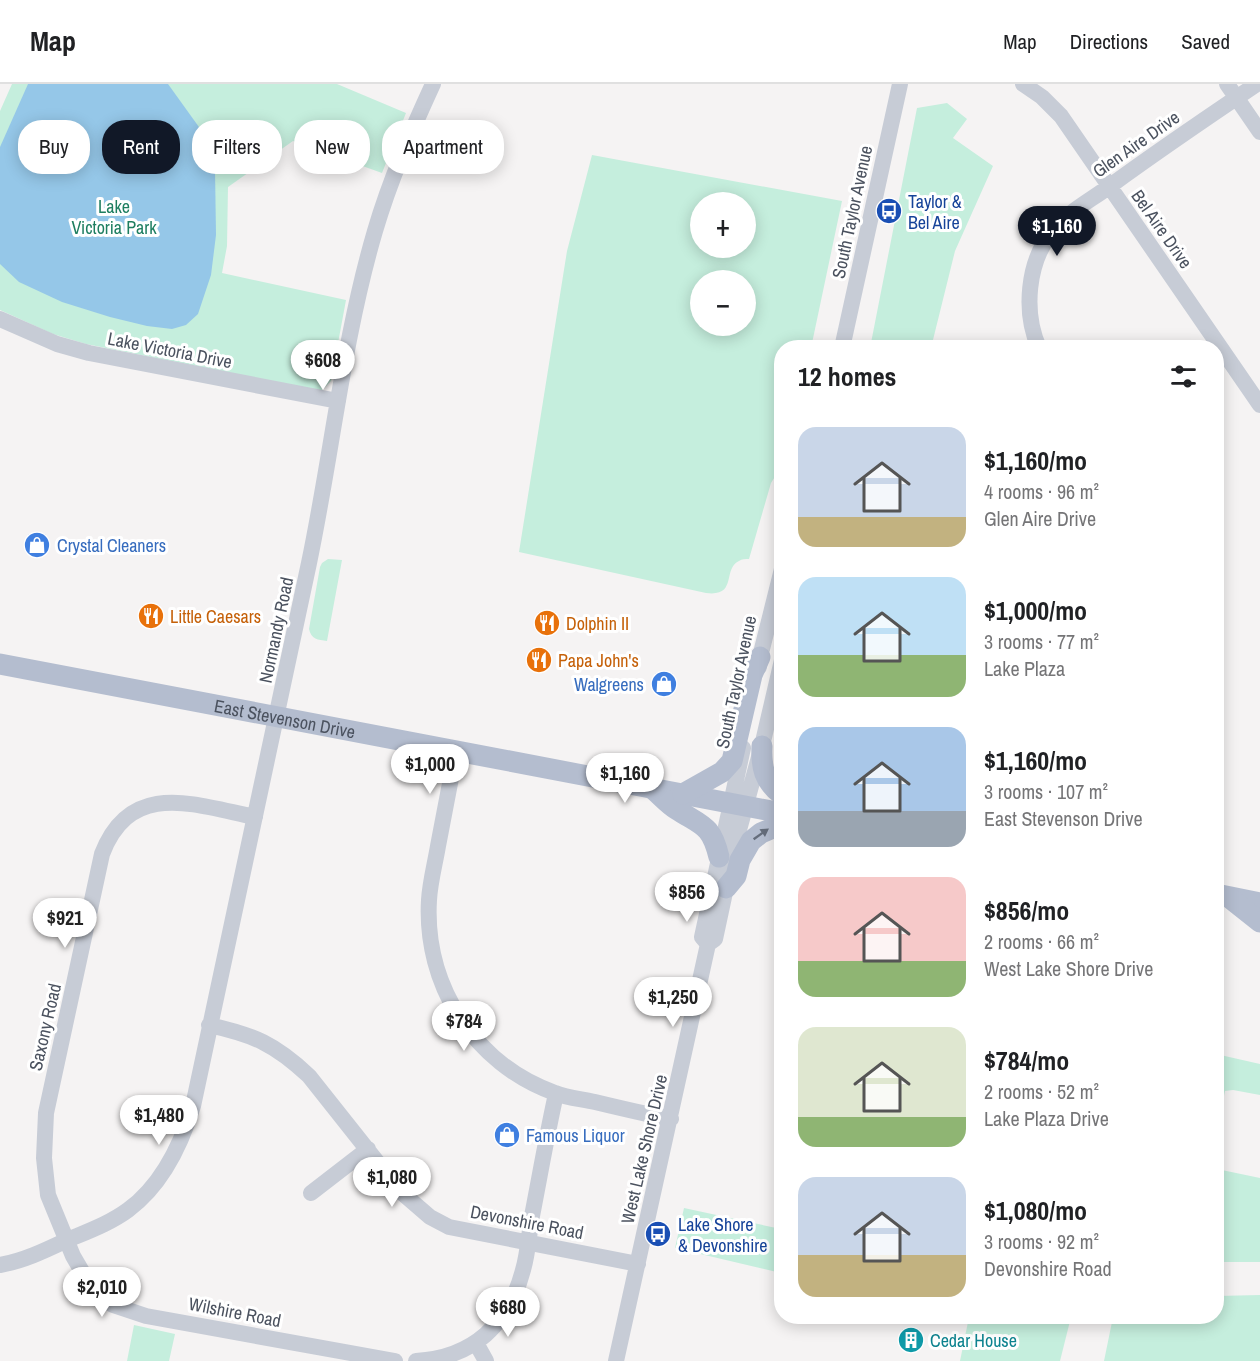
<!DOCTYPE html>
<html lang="en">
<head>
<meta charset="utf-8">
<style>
	:root { --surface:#fff; --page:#f6f6f6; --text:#202124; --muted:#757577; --line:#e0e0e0; --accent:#111827 }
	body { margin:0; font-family:"Archivo Narrow",sans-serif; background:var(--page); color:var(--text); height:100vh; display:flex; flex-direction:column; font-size:22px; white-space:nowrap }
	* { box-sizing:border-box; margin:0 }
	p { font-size:20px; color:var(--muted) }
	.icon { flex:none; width:33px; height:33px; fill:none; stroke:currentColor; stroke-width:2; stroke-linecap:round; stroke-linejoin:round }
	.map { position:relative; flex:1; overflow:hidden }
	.drawer { position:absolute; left:774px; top:256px; width:450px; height:984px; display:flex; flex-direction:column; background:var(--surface); border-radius:24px; box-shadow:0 3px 15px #0003 }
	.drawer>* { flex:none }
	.guide { position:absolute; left:18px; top:36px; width:570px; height:54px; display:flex; gap:12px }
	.fabs { position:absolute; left:690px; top:108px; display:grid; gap:12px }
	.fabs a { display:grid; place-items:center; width:66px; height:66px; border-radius:50%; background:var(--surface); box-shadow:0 3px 15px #0003; font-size:30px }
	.price { position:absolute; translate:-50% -51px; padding:0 14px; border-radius:21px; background:#fff; color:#222; font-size:20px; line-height:39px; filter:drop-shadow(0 2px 3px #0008) }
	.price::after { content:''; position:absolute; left:50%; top:36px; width:18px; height:14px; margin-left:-9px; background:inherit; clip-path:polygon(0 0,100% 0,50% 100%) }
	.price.active { background:var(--accent); color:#fff }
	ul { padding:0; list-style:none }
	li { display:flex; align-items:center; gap:18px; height:150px; padding:0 24px }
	li span { display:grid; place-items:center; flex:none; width:168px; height:120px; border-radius:18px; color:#555 }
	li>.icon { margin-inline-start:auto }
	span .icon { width:72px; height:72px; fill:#fffc; stroke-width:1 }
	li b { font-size:26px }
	h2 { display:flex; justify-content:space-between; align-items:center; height:72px; padding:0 24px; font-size:26px }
	.pill { padding:0 21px; border-radius:24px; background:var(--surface); box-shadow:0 3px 15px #0003; font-size:21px; line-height:54px }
	.pill.active { background:var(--accent); color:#fff }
	header { display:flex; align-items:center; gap:36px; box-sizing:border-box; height:84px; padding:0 30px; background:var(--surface); border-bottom:2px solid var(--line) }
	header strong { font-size:28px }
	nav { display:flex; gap:33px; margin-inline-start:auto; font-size:21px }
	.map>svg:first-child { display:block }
</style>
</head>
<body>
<header>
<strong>Map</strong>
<nav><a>Map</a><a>Directions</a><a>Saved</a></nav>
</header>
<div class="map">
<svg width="1260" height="1277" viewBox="0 0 1260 1277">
	<rect width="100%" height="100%" fill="#f5f3f3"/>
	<path fill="#c5eedd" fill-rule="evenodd" d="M12,0H337L406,29L382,89L293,57L228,103L227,162L222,189L346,216L331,297L321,307L86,260L53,250L0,226V27Z
		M947,19L967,35L953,54L993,82L955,167L931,264H870L917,24Z
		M592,71L842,117L811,264H782L781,383L771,399L749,475C745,475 742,475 739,477C722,485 738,513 706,509L519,468L567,167ZM700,118H746V164H700ZM700,196H746V242H700Z
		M328,475L342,476L327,557C318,556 311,555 309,545L320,483L322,479Z
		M1216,970L1260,980V1011L1233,1006L1225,1007L1217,1045Z
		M1217,1085L1260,1094V1178H1217Z
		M684,1124L781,1145V1189L675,1164Z
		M1260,1211V1277H1104L1113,1233H1216L1217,1212Z
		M969,1233H1071L1060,1277H960Z
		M134,1241L175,1250L169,1277H127Z"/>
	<path fill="#95c7e8" d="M28,0H168L209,57L215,85L216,151L211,191L198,230L186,241L172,245L147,242L110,233L62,218L19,198L0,180V63Z"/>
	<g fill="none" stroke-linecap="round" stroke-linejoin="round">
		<path stroke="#c7ccd6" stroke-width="16" d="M1023,0L1042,13L1061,32L1260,321
			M1227,0L1260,48
			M0,235L57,260L89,269L338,317
			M842,264L900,0
			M1039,264C1023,228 1027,178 1053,146C1068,128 1091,116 1110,102C1158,67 1208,33 1257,0
			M759,583L760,573L782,485
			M456,668C450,699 444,731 438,762C435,780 430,798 429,816C424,901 474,980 555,1009C567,1014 582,1015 595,1018C620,1024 645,1030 671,1035
			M255,733C195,721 131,695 102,770L46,1029L44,1074L48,1111L73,1172L87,1196L102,1214L113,1221L146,1232L395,1277
			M708,860L702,853L743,664
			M209,941C254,951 275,960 309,992L401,1108L430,1133L449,1143L638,1180
			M311,1109L368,1065
			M0,1181C23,1177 44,1167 65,1157C86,1148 109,1140 128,1126C162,1101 181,1061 193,1022C230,841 272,660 309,479C332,369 343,256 375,147C390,96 411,48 433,0
			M476,1259L486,1277
			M416,1277C473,1274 509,1240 523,1186C528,1169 529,1150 532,1132C540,1091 547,1050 556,1010
			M616,1277L708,860L715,855L736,757L762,662L782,576"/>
		<g stroke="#b4bdcf" stroke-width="21">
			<path id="s1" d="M0,580L782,729"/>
			<path d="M762,662C761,683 764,698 782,711"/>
			<path d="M654,706C661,712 668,720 676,725C702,742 711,740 719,773"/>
			<path d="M683,710L722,688L732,677L752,591L760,573"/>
			<path d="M726,804L736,792L740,776L751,757L761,749L782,740"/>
			<path d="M1216,810L1260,819"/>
			<path d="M1231,815L1260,838"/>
		</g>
	</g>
	<defs><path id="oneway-solid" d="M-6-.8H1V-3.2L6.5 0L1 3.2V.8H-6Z" transform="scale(1.5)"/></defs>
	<use fill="#656d7b" href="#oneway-solid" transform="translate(761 750) rotate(-35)"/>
	<defs>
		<g id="bus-disc" transform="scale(1.35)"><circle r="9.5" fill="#1a4fb4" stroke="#fff"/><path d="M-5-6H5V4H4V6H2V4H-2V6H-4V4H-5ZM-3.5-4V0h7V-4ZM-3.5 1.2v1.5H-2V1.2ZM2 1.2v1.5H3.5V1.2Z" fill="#fff"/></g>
		<g id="shop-disc" transform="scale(1.35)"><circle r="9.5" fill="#3f7fe0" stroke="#fff"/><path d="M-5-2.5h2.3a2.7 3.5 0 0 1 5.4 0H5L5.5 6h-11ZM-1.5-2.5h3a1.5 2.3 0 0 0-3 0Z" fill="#fff"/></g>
		<g id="restaurant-disc" transform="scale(1.35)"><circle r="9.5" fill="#e8710a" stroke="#fff"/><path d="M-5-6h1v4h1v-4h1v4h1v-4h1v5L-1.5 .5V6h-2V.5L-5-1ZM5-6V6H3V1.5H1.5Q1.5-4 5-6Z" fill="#fff"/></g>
		<g id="building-disc" transform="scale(1.35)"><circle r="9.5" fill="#0f9aa8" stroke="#fff"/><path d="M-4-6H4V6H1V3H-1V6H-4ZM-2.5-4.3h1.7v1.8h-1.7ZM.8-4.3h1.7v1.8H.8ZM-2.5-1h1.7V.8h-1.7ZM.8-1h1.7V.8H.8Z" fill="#fff"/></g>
	</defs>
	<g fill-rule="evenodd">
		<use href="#bus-disc" x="889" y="127"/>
		<use href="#shop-disc" x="37" y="461"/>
		<use href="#restaurant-disc" x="151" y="532"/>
		<use href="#restaurant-disc" x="547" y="539"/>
		<use href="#restaurant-disc" x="539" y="576"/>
		<use href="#shop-disc" x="664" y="600"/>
		<use href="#shop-disc" x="507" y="1051"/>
		<use href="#bus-disc" x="658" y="1150"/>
		<use href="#building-disc" x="911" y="1256"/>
	</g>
	<g text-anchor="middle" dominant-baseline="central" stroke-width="6" stroke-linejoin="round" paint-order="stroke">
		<g font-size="18" fill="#4b525f" stroke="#fff">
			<text transform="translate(1136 60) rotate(-35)">Glen Aire Drive</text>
			<text transform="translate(852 128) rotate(-78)">South Taylor Avenue</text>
			<text transform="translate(1162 145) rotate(55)">Bel Aire Drive</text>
			<text transform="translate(170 266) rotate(11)">Lake Victoria Drive</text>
			<text transform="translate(276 546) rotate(-78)">Normandy Road</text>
			<text transform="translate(736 598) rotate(-78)">South Taylor Avenue</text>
			<text stroke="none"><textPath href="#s1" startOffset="290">East Stevenson Drive</textPath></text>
			<text transform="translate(45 943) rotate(-77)">Saxony Road</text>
			<text transform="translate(644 1065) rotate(-77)">West Lake Shore Drive</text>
			<text transform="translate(527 1138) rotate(11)">Devonshire Road</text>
			<text transform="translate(235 1228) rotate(11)">Wilshire Road</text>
		</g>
		<g font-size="18" fill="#164399" stroke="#fff" text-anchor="start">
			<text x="908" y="117">Taylor &amp;<tspan x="908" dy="21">Bel Aire</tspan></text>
			<text x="678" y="1140">Lake Shore<tspan x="678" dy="21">&amp; Devonshire</tspan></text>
		</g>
		<g font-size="18" fill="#1e7e60" stroke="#fff">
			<text x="114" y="122">Lake<tspan x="114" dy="21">Victoria Park</tspan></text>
		</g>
		<g font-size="18" fill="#366cbe" stroke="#fff" text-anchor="start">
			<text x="57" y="461">Crystal Cleaners</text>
			<text x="644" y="600" text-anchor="end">Walgreens</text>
			<text x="526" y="1051">Famous Liquor</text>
		</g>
		<g font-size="18" fill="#c56008" stroke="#fff" text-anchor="start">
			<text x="170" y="532">Little Caesars</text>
			<text x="566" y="539">Dolphin II</text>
			<text x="558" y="576">Papa John's</text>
		</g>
		<g font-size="18" fill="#0d838f" stroke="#fff" text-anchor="start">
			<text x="930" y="1256">Cedar House</text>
		</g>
	</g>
</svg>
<div class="fabs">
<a>+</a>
<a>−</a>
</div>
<b class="price active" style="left:1057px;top:173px">$1,160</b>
<b class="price" style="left:323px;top:307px">$608</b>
<b class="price" style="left:430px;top:711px">$1,000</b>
<b class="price" style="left:625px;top:720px">$1,160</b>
<b class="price" style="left:687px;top:839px">$856</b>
<b class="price" style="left:65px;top:865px">$921</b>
<b class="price" style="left:673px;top:944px">$1,250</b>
<b class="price" style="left:464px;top:968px">$784</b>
<b class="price" style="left:159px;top:1062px">$1,480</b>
<b class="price" style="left:392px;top:1124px">$1,080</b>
<b class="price" style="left:102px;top:1234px">$2,010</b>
<b class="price" style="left:508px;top:1254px">$680</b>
<div class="guide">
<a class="pill">Buy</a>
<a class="pill active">Rent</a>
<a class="pill">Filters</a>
<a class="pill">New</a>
<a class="pill">Apartment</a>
</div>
<section class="drawer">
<h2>12 homes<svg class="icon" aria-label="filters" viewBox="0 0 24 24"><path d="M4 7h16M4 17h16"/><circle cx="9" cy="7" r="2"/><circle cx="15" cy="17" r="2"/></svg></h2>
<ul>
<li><span style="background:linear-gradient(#c9d6e8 75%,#c2b280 0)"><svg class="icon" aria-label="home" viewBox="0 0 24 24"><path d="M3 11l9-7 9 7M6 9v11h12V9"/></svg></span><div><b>$1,160/mo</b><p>4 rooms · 96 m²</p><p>Glen Aire Drive</p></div></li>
<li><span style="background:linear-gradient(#bfe0f5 65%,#8fb573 0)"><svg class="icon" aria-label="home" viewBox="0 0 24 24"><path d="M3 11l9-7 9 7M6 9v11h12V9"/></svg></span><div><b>$1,000/mo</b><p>3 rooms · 77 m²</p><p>Lake Plaza</p></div></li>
<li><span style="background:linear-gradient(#a9c7e8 70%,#9aa5b1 0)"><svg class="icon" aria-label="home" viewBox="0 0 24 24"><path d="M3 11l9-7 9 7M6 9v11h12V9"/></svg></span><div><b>$1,160/mo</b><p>3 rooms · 107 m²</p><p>East Stevenson Drive</p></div></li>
<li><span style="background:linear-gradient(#f6c9c9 70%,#8fb573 0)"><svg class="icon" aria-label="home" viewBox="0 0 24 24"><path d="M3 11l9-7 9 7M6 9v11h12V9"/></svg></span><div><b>$856/mo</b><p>2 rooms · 66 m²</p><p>West Lake Shore Drive</p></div></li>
<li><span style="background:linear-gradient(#dfe7d0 75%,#8fb573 0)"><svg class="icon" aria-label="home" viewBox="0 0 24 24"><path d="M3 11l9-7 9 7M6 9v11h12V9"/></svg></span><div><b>$784/mo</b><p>2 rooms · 52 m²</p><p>Lake Plaza Drive</p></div></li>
<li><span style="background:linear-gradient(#c9d6e8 65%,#c2b280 0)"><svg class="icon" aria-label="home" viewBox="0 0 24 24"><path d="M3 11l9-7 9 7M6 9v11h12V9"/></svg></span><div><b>$1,080/mo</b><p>3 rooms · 92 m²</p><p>Devonshire Road</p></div></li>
</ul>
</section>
</div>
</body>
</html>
